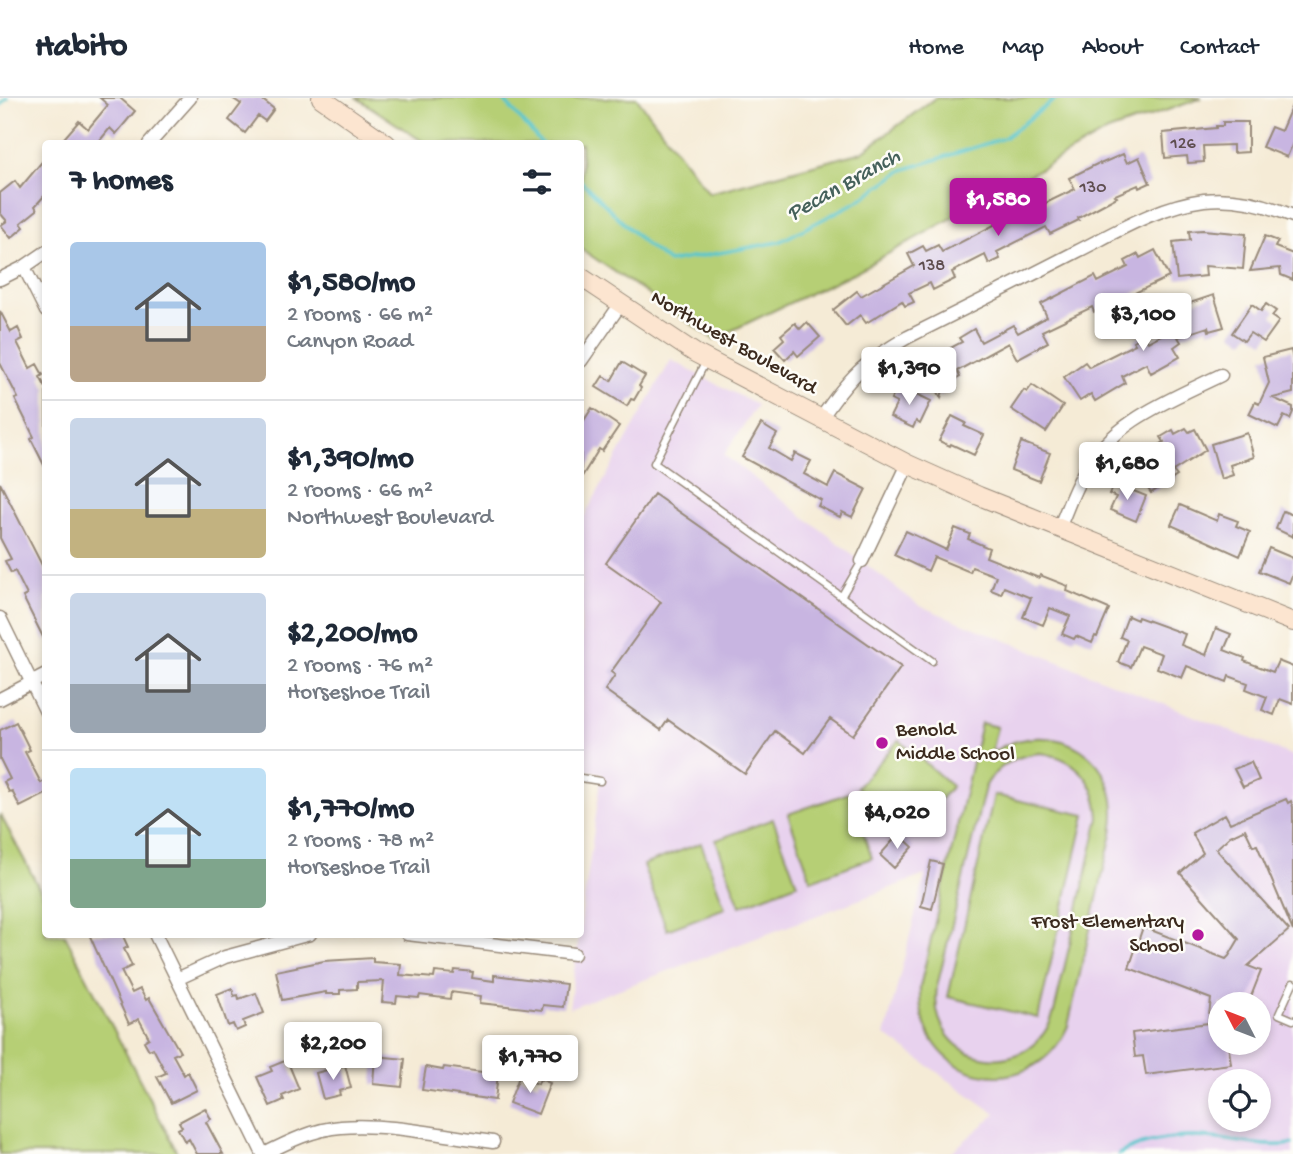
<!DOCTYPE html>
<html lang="en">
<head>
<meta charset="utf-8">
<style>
	:root { --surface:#fff; --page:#f2f2f3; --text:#1f2937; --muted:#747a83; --line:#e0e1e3; --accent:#b5179e }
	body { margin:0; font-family:"Gochi Hand",sans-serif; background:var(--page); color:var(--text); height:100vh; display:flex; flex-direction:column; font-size:26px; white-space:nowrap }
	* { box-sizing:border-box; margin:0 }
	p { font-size:23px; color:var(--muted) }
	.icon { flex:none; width:38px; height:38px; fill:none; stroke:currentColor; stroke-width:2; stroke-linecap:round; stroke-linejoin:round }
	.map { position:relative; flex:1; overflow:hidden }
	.side { position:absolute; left:42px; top:42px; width:542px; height:798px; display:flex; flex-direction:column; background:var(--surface); border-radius:7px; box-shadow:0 4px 10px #0003 }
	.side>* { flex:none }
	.needle { width:46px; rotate:312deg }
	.fabs { position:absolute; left:1208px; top:894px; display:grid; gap:14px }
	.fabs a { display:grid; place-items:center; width:63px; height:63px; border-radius:50%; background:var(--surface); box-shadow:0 4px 10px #0003; font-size:35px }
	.price { position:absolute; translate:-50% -60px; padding:0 16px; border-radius:7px; background:#fff; color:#222; font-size:23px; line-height:46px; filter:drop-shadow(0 2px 4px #0008) }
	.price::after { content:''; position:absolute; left:50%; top:42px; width:21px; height:16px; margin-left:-10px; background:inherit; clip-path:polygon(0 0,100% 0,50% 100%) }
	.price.selected { background:var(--accent); color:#fff }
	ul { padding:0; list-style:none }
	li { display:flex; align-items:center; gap:21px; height:175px; padding:0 28px }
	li+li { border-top:2px solid var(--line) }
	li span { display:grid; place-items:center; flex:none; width:196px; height:140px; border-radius:7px; color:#555 }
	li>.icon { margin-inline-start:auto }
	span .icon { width:84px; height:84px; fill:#fffc; stroke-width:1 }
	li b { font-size:30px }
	h2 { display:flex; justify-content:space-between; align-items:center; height:84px; padding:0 28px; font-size:30px }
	header { display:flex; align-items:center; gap:42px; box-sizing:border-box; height:98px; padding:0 35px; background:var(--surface); border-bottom:2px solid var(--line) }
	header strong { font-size:33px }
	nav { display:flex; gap:38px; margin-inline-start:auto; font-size:24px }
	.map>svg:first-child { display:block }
</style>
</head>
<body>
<header>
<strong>Habito</strong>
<nav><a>Home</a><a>Map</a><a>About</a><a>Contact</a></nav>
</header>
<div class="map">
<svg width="1293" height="1056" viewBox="0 0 1293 1056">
	<rect width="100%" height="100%" fill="#fdfcf7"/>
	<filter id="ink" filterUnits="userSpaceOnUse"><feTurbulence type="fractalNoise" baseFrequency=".0143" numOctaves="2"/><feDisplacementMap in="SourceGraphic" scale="14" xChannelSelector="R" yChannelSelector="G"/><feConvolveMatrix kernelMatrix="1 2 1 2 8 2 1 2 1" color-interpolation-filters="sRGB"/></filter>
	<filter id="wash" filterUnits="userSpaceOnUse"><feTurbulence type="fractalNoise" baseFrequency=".00686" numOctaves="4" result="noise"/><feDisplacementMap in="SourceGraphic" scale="28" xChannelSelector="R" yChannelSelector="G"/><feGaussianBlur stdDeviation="1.57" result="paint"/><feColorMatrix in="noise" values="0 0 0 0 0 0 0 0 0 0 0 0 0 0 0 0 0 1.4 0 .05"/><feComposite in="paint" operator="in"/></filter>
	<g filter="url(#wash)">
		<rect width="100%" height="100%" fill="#f5ebd6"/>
		<path fill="#e8d2ee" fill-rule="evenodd" d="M671,262L757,307L724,357L920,508L1293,658V1056H949L996,1016L885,937L925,777L569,910L579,837L581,836V823L602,675L581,671V424ZM1220,906H1258V945H1220ZM1220,984H1258V1022H1220Z"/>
		<path fill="#b6cf75" stroke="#787c4a" stroke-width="2" fill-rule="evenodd" d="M357,0H637L709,95L862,54L935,0H1202L1108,33L855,174L714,241L581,151V46L425,45Z
			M981,625L997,629L991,655C1054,614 1127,660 1112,735L1068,928C1030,1012 915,984 920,889ZM1041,655C1077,660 1097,684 1099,720L1055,910C1035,989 926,970 937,889L985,689C997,667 1016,657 1041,655Z
			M899,642L952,688L910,736L857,689Z
			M849,695L872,760L811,782L788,716Z
			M994,697L1085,717L1038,920L948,899Z
			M0,716L45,801L46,836L65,837L178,1056H0Z
			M773,721L797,786L740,808L716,742Z
			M701,745L725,810L667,832L643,767Z"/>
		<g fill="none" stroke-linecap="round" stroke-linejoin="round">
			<path stroke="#58c6cc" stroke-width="3.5" d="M502,0L542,46
				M0,7L7,0
				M581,83L646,147L669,164L779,144L858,103L903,72L1004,40L1057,0
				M1119,1056C1140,1044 1169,1039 1194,1039C1227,1039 1259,1051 1292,1046"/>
		</g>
		<g id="blocks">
			<path fill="#c8b5e1" d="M100,0H120L135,13L116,36L110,30L97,46H59L79,23L88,31L108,7Z
				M232,0H260L274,11L265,23L258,18L245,35L229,22L241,6Z
				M1293,5V45L1287,59L1262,49L1271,29L1281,33Z
				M1223,24H1248V54L1233,55V47L1203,48L1204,64L1188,65L1187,58L1165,60L1163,35L1216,30V28H1223Z
				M1123,56L1127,65L1139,59L1150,85L1139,90L1138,87L1115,97L1117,99L1078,120L1079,122L1050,136L1046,129L997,154L1000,161L989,166L985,157L952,174L955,181L933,192L930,185L909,195L914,204L905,208L902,203L866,225L860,217L846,228L833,212L857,193L861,198L914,168L908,156L923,148L926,153L938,147L942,154L1023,112L1025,115L1075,91L1069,80L1099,65L1100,66Z
				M46,59V96L35,108L37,112L21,125L24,129L11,140L1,127L7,123L0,115V95L15,83L20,90Z
				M1203,132L1246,136L1243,171L1205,168L1206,178L1177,181L1173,144L1190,142L1189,133Z
				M1265,138L1278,143L1275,149L1293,156V182L1281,177L1280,170L1250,173Z
				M1155,152L1169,179L1094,214L1092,209L1042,233L1048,244L1017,261L1008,245L957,273L960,279L944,288L941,300L925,268L939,260L937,257L962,244L959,240L974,231L981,244L1013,227L1018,235L1047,219L1041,206L1095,178L1098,184L1128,169L1125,163L1138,156L1140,160Z
				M1214,197L1224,229L1209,233L1208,229L1178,239L1181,244L1174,249L1180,259L1151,275L1146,265L1122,278L1125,285L1095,303L1091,296L1080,303L1064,279L1085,264L1089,269L1135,246L1133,243L1144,237L1148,244L1189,222L1184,207Z
				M1252,206L1261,213L1266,206L1276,213L1272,218L1279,223L1264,244L1250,235L1244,243L1232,235Z
				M0,213L11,234L18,230L23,241L17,244L30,270L37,266L43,277L40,279L46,290V371L31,341L34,339L15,301L18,300L0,265Z
				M807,224L820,239L798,258L794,253L785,262L774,250L784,241L781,237L795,225L800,231Z
				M1291,252L1293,262V295L1273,300L1293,309V314L1290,321L1284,318L1278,330L1249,316L1255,304L1259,306L1269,285L1263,259Z
				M622,264L645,278L639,288L641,290L634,302L631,301L627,308L596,289L603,278L611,283Z
				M898,287L931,303L920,326L916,323L913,330L890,319L897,305L891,302Z
				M1032,287L1063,308L1046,334L1011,311L1024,292L1027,294Z
				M592,310L619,328L602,353L599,351L581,380V327Z
				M952,318L966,325L964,328L984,337L974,357L951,346L950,348L939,343Z
				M761,326L777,336L769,350L791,363L795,355L811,363L804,376L828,389L835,375L866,391L852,419L842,414L840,419L818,408L821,402L742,359Z
				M1186,330L1189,334L1195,331L1206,352L1173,373L1177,378L1151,395L1131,365L1164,344L1161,339L1173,332L1175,336Z
				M1247,335L1254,359L1230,367L1233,377L1221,381L1211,346Z
				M1021,344L1050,355L1039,383L1011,372Z
				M0,385L46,475V545L23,499L27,497L15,473L11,475L5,463L11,461L0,440Z
				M1114,385L1146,398L1136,423L1110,412L1116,399L1109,396Z
				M654,396L901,569L853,637L830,621L805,655L775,633L745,676L668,622L661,632L605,592L615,577L611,574L661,504L606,465Z
				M1180,407L1217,423L1219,416L1238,423L1236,428L1250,434L1240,458L1171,427Z
				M1283,413L1293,417V439L1276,431Z
				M955,430L970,436L968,441L989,450L986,459L1039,480L1040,477L1068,488L1067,493L1109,511L1097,539L1095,538L1092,545L1076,538L1074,541L1062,536L1070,518L1050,510L1043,527L1023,519L1031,500L1004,489L1001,496L991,492L996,478L972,469L970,474L934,459L928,473L894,457L906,433L946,452Z
				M1269,450L1293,460V475L1289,485L1259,473Z
				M1128,518L1137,522L1138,519L1185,536L1181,547L1206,557L1216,530L1231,536L1224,552L1245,560L1244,563L1273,574L1278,563L1293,569V606L1280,601L1274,617L1262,612L1267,599L1246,591L1248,585L1229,578L1227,584L1187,568L1182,580L1157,570L1162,556L1140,548L1131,569L1118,564L1127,542L1120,539Z
				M16,624L30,652L25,654L41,685L46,682V696L20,709L12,693L9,694L4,684L10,681L0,661V632Z
				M1251,664L1259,682L1243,689L1234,671Z
				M1286,701L1288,705L1291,703L1293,709V833L1257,747L1253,748L1245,731L1230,738L1216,751L1289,832L1248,868L1261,873L1248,906H1220V945H1228L1231,966L1146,977L1143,958L1135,959L1132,935L1208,925L1211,901L1129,870L1143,829L1226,861L1229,858L1239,841L1180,775L1203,755L1192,735L1225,716L1230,725Z
				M899,736L913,749L894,770L880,757Z
				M931,763L943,766L932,811L921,808Z
				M89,836H122L128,849L124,851L132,868L121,873L132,895L140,891L146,902L149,900L180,954L173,957L184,977L188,974L197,992L171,1005L157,979L166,975L153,950L149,952L144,943L149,940L139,921L129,926Z
				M373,860V864L401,866L400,877L434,880L435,874L454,876L455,872L473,874L472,880L494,883V877L566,886L563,909L543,907L542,912L480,905L481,898L451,894L450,901L420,897L419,900L397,898L396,905L382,904L384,883L357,884V891L340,892V896H326V894L282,902L276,873L324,863Z
				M232,890L234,898L238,897L239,901L256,895L264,915L243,923L245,929L236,933L233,926L228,928L217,896Z
				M375,958L405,961L402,989L373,986Z
				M287,962L299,991L282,998L284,1002L270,1008L257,979L272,973L270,969Z
				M345,967L351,990L339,993L340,997L323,1001L316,975Z
				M426,969L443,972L444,969L498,976L495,1002L422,992Z
				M519,979L538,986L540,981L550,985L538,1016L509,1005Z
				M205,1010L211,1021L206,1024L223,1056H197L189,1041L185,1044L178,1031L182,1029L179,1024Z"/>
		</g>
	</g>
	<g filter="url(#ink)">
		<use href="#blocks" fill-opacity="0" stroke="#988a7a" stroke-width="2"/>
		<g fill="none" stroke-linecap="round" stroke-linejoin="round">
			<g stroke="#988a7a" stroke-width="9">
				<path id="lane" d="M706,263L654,365L932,563
					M841,499L862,463
					M581,680L600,683
					M1293,885L1279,916L1293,922"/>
			</g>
			<g stroke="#988a7a" stroke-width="15">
				<path id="street" d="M149,46L190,0
					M24,169L46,213
					M0,181L24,169L46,154
					M581,263L620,207
					M820,322C849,279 863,265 908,239C964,211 1020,183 1076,154C1116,134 1158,108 1204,102C1235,99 1265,106 1293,118
					M1059,430C1067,412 1073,393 1083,376C1112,323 1170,302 1221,277
					M862,463L908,366
					M0,520L46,614
					M0,601L46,577
					M155,836L263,1056
					M407,836L574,856
					M177,881L225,859L310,836
					M264,1056C288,1044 314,1031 341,1029C389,1025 445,1038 493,1044"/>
			</g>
			<g stroke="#988a7a" stroke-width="20">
				<path id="secondary" d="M321,0L387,46
					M581,179L695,255L908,366L979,398L1293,524"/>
			</g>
			<use href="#lane" stroke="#fff" stroke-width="6"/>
			<use href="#street" stroke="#fff" stroke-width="12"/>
			<use href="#secondary" stroke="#fce5d0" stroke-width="18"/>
		</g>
	</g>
	<g fill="#b5179e" stroke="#fdfcf7" stroke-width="2.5">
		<circle cx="882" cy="645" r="7"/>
		<circle cx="1198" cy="837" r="7"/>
	</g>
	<g text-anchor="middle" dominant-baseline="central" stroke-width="5" stroke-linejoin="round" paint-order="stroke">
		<g font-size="18" fill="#5e4d4f">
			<text x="1183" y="46">126</text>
			<text x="1093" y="90">130</text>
			<text x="932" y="168">138</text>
		</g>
		<g font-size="21" fill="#3b2a1e" stroke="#fdfcf7">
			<text transform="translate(733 246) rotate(30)">Northwest Boulevard</text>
		</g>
		<g font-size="21" fill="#3b2a1e" stroke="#fdfcf7" text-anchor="start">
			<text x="896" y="633">Benold<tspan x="896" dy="24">Middle School</tspan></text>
			<text x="1184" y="825" text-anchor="end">Frost Elementary<tspan x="1184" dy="24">School</tspan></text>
		</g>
		<g font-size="23" font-style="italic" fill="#45615b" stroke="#fdfcf7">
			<text transform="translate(844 88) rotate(-29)">Pecan Branch</text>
		</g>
	</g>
</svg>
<div class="fabs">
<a><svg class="needle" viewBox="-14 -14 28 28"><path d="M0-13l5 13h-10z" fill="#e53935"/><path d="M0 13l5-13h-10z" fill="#747a83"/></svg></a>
<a><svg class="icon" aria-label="locate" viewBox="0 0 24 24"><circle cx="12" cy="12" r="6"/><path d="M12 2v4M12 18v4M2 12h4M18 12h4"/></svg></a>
</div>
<b class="price selected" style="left:998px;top:140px">$1,580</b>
<b class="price" style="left:1143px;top:255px">$3,100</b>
<b class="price" style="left:909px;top:309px">$1,390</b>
<b class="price" style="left:1127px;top:404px">$1,680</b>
<b class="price" style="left:897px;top:753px">$4,020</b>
<b class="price" style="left:333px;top:984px">$2,200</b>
<b class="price" style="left:530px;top:997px">$1,770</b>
<section class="side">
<h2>7 homes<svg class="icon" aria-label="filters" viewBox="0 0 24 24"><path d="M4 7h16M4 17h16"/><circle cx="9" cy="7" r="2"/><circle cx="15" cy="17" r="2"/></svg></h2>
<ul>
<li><span style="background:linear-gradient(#a9c7e8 60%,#b9a48a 0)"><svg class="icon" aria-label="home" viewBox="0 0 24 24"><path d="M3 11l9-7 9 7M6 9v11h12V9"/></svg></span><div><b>$1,580/mo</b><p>2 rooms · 66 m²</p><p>Canyon Road</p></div></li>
<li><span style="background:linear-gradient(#c9d6e8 65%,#c2b280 0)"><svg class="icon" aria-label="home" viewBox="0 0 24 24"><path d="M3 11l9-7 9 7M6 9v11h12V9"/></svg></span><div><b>$1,390/mo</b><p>2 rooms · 66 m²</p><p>Northwest Boulevard</p></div></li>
<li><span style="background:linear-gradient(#c9d6e8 65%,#9aa5b1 0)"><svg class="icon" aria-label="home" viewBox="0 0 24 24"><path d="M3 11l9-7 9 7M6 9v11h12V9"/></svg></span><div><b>$2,200/mo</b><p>2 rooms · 76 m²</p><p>Horseshoe Trail</p></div></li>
<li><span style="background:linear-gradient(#bfe0f5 65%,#7fa58c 0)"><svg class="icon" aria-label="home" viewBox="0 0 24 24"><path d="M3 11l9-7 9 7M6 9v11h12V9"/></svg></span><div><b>$1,770/mo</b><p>2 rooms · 78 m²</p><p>Horseshoe Trail</p></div></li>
</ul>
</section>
</div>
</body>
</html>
